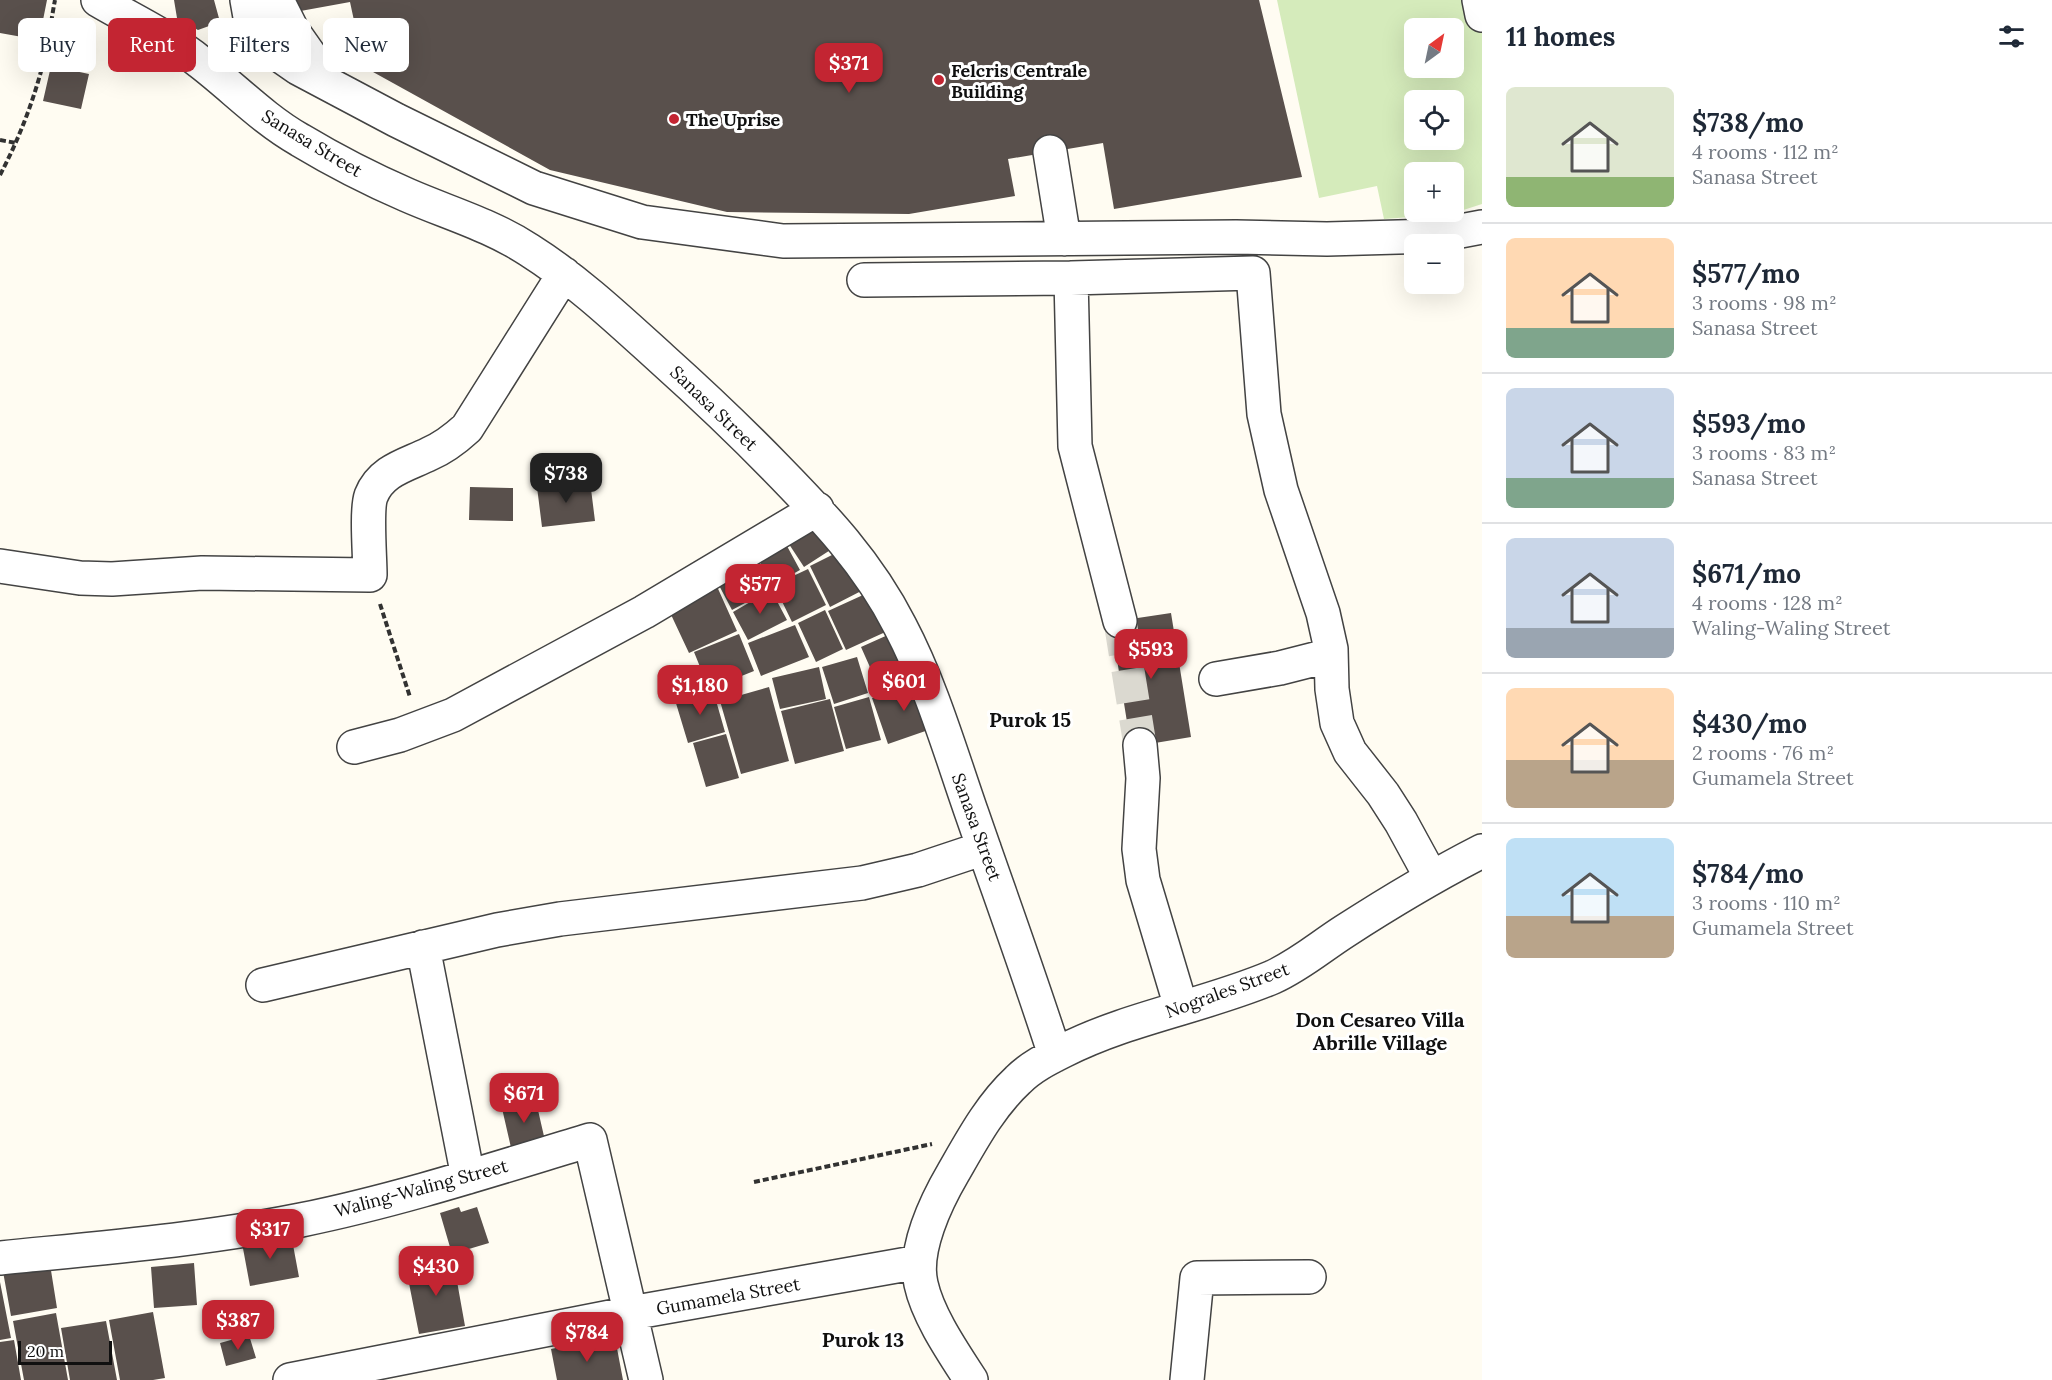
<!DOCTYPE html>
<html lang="en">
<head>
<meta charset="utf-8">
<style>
	:root { --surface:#fff; --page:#f6f6f7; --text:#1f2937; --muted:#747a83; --line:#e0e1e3; --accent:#c32532 }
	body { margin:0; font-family:Lora,serif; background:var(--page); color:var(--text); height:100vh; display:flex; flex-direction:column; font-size:22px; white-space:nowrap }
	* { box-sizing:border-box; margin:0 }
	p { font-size:20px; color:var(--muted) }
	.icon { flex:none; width:33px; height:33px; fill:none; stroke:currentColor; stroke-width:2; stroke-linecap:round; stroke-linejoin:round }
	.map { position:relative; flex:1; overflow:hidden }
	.panel { display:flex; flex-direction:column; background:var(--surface); width:570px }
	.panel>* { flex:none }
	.top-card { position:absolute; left:18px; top:18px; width:570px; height:54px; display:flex; gap:12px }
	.needle { width:39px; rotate:33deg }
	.fabs { position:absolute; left:1404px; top:18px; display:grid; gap:12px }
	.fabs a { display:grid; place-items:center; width:60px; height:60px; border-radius:9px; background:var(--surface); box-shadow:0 6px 24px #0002; font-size:30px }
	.scale { position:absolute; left:18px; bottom:15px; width:94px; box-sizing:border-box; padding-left:6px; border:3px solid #101010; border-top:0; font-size:16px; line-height:21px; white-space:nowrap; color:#101010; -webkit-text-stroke:4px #fff; paint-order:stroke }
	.price { position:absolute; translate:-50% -51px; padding:0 14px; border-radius:12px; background:var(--accent); color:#fff; font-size:20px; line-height:39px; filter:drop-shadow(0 2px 3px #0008) }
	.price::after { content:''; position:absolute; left:50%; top:36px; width:18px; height:14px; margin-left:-9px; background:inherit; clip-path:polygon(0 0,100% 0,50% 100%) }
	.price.selected { background:#222; color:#fff }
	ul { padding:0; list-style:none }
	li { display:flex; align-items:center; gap:18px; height:150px; padding:0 24px }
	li+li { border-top:2px solid var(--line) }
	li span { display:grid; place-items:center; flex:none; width:168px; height:120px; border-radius:9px; color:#555 }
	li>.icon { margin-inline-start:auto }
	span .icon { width:72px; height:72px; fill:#fffc; stroke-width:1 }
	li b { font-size:26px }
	h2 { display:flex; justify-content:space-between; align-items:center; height:72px; padding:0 24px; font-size:26px }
	.pill { padding:0 21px; border-radius:9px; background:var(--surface); box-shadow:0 6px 24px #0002; font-size:21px; line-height:54px }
	.pill.selected { background:var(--accent); color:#fff }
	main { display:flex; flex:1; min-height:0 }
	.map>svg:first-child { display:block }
</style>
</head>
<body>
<main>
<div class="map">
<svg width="1482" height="1380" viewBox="0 0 1482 1380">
	<rect width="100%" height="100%" fill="#fffcf2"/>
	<path fill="#d5ebbb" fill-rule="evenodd" d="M1277,0H1482V204L1451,214L1384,219L1377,186L1319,198ZM1414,28H1454V68H1414ZM1414,100H1454V140H1414ZM1414,172H1454V212H1414Z"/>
	<path fill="#59504c" d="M0,0H47L39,40L0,33Z
		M174,0H214L220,22L198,30L177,18Z
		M293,0H1259L1302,177L1114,209L1103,143L1008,159L1015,196L909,214L727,212L550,170L364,67L350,2L295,12Z
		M51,66L89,74L81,109L43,101Z
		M590,481L595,521L542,527L537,487Z
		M470,487L513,488V521L469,520Z
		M815,515L835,547L804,567L783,535Z
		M781,535L800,570L773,585L753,550Z
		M848,547L869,587L830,607L810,566Z
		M752,553L771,589L732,610L713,574Z
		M808,569L826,605L792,622L774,585Z
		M715,582L737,631L689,653L666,604Z
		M771,590L787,620L748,640L733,612Z
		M874,590L892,629L846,650L828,611Z
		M825,610L843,649L816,662L798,623Z
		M1171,613L1191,737L1131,747L1111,622Z
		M795,625L809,657L761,676L748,643Z
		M899,630L920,675L881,692L861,647Z
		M739,634L754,671L709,689L694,652Z
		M857,657L868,693L834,704L822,667Z
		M819,667L826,699L780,709L772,678Z
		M921,681L937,727L888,744L872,698Z
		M769,687L789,761L741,774L720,701Z
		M713,690L725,732L688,743L675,700Z
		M869,697L881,740L846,749L834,707Z
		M830,699L844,751L795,764L781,711Z
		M726,734L739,778L706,787L693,743Z
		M535,1097L546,1145L512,1152L501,1104Z
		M459,1207L461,1212L477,1207L489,1243L452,1254L440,1213Z
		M291,1234L299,1277L250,1286L242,1243Z
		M49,1258L57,1308L11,1316L2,1266Z
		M453,1259L465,1326L419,1334L406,1268Z
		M194,1263L197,1305L154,1308L151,1267Z
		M0,1282L11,1338L0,1340Z
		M153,1312L165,1378L153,1380H120L109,1320Z
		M56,1313L68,1380H24L13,1321Z
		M106,1321L117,1380H70L61,1328Z
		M249,1335L256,1358L226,1366L220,1343Z
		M14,1340L21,1380H0V1342Z
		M585,1342L586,1348L616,1343L623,1380H557L551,1349Z"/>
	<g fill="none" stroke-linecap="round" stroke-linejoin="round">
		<path stroke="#dbd9d0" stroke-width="33" stroke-dasharray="33 16" stroke-linecap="butt" d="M1120,621L1140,745"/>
		<g stroke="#434343" stroke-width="36">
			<path id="minor" d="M98,0C132,20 169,37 200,62C234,88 263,119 300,140C335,161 370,179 407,195C448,213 491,225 529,250C578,281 620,321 662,359C701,394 739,430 776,468C824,517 868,563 900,626C931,685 950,751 972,814C1000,895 1029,974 1055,1055
				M247,0L250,17L261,38L275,52L298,68L396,120L534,188L642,222L783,241L1236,237L1327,239L1434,236L1482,227
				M277,0L292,30L325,77
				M1479,0L1482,15
				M1050,152L1064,239
				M1071,278L1075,446L1120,621
				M864,280L1071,278L1253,273L1264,414L1281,490L1323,613L1331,649L1332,689L1337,723L1350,752L1383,794L1401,822L1431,877
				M0,566L80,578L112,579L202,573L370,575C370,558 366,510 371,496C381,470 407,465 429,454C443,448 455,439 467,428L564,274
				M1216,679L1280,668L1331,655
				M1140,745L1143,778L1139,849L1143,880L1181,1007
				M354,747L400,735L453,715L644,612L817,509
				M423,947L468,1177
				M263,985L497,930L560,919L862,883L918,870L984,848
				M0,1258C100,1248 202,1240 301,1220C399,1200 494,1169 590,1140L646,1380
				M290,1380L631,1313L919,1262
				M971,1380C953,1352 928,1316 921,1284C913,1250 936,1202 953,1173C972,1140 990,1106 1018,1080C1031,1067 1047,1059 1063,1051C1130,1017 1205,1006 1273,977C1301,964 1320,947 1345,931C1390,902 1435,875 1482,851
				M1187,1380L1197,1278L1309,1277"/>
		</g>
		<path stroke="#323232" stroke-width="4" stroke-dasharray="6 3" stroke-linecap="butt" d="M0,140L16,143
			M0,175C19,139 34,100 44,60C49,41 51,20 55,0
			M380,604L410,697
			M754,1182L932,1144"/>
		<use href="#minor" stroke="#fff" stroke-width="33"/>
	</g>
	<g fill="#c32532" stroke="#fff" stroke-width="2">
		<circle cx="939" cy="80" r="6"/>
		<circle cx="674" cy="119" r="6"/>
	</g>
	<g text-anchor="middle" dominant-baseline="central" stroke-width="6" stroke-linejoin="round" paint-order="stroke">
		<g font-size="18" font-weight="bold" fill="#101010" stroke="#fff" text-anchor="start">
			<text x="951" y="70">Felcris Centrale<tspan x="951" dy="21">Building</tspan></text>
			<text x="686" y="119">The Uprise</text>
		</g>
		<g font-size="18" fill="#101010" stroke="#fff">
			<text transform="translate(312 143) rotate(31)">Sanasa Street</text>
			<text transform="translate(714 408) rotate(44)">Sanasa Street</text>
			<text transform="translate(977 827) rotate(70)">Sanasa Street</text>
			<text transform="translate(1227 990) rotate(-20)">Nograles Street</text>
			<text transform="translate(421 1188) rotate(-15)">Waling-Waling Street</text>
			<text transform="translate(728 1296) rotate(-10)">Gumamela Street</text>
		</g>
		<g font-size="20" font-weight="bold" fill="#101010" stroke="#fff">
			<text x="1030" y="719">Purok 15</text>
			<text x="1380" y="1019">Don Cesareo Villa<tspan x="1380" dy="23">Abrille Village</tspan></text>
			<text x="863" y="1339">Purok 13</text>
		</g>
	</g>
</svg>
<div class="fabs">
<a><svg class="needle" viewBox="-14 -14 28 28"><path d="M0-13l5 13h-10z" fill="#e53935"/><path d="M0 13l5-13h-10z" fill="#747a83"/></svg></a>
<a><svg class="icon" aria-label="locate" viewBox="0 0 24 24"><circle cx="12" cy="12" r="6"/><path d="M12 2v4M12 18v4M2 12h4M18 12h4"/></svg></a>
<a>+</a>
<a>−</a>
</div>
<div class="scale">20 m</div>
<b class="price" style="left:849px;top:94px">$371</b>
<b class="price selected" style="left:566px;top:504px">$738</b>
<b class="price" style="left:760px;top:615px">$577</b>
<b class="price" style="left:1151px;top:680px">$593</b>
<b class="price" style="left:904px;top:712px">$601</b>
<b class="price" style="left:700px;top:716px">$1,180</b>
<b class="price" style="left:524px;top:1124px">$671</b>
<b class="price" style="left:270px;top:1260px">$317</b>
<b class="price" style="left:436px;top:1297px">$430</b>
<b class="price" style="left:238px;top:1351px">$387</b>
<b class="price" style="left:587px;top:1363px">$784</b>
<div class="top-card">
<a class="pill">Buy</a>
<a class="pill selected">Rent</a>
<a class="pill">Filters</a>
<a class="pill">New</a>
</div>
</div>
<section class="panel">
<h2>11 homes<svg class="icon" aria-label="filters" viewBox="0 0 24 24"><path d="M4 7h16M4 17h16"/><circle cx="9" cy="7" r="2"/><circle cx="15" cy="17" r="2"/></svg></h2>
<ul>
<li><span style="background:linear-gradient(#dfe7d0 75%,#8fb573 0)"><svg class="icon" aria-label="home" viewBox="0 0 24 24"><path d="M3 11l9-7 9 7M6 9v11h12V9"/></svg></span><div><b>$738/mo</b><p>4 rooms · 112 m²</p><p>Sanasa Street</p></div></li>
<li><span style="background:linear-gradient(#ffd9b3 75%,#7fa58c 0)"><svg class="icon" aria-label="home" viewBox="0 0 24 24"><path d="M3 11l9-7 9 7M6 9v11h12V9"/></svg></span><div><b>$577/mo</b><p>3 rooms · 98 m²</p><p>Sanasa Street</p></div></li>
<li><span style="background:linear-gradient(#c9d6e8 75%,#7fa58c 0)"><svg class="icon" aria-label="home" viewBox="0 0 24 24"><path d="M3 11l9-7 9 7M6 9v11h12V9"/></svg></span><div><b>$593/mo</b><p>3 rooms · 83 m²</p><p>Sanasa Street</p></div></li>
<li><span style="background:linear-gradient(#c9d6e8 75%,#9aa5b1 0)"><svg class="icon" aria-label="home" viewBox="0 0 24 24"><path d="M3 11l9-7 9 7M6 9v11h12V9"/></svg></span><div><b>$671/mo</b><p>4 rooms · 128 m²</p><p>Waling-Waling Street</p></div></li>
<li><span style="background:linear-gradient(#ffd9b3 60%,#b9a48a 0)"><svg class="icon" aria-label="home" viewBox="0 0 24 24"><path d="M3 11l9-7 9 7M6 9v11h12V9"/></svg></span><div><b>$430/mo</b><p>2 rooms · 76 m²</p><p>Gumamela Street</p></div></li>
<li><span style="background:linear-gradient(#bfe0f5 65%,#b9a48a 0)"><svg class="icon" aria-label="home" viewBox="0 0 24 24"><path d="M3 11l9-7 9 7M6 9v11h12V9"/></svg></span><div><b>$784/mo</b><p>3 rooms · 110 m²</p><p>Gumamela Street</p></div></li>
</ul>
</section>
</main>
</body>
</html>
